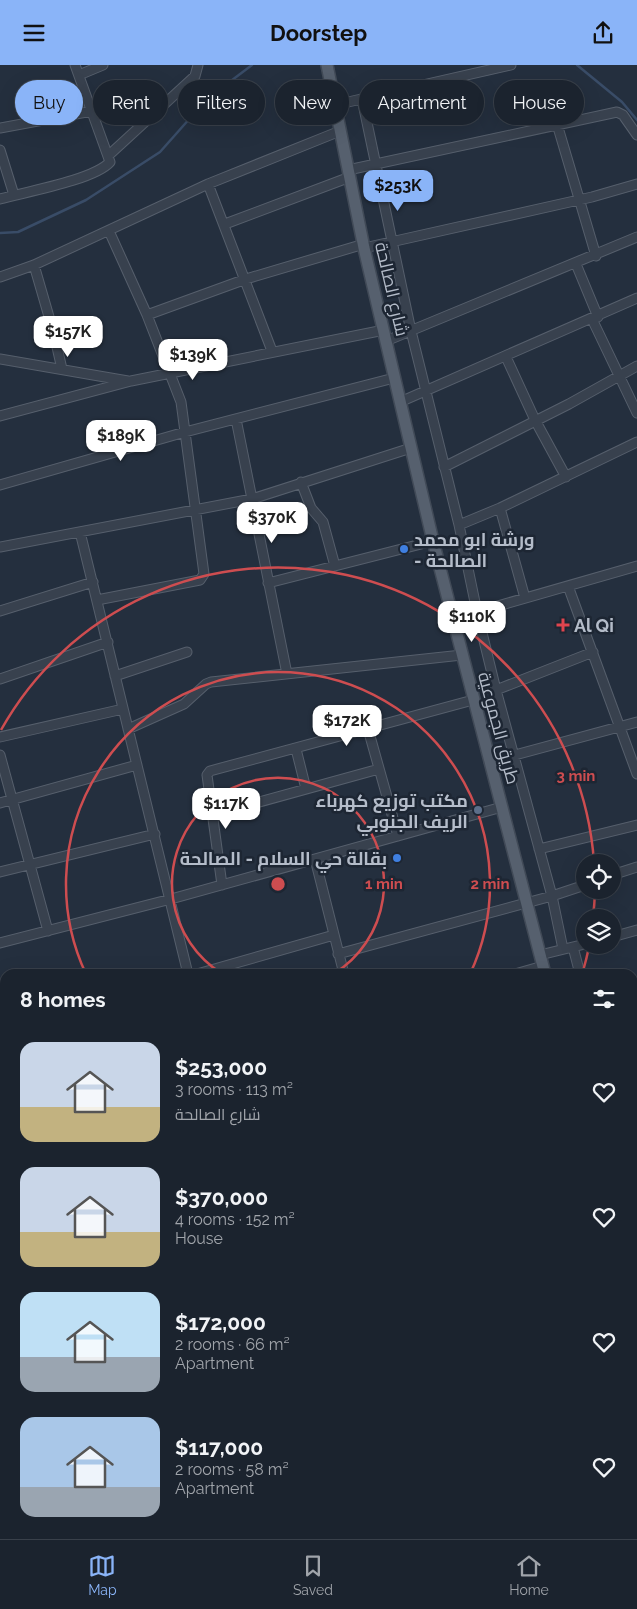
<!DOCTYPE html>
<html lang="en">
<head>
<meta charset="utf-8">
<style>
	:root { --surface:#1b232e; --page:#282f3a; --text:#f1f3f6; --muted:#a0a4aa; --line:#39404a; --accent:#8ab4f8 }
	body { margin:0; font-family:Raleway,Cairo,sans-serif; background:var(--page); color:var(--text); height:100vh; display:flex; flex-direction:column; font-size:19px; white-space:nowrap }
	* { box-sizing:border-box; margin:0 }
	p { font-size:16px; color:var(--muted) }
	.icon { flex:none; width:28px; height:28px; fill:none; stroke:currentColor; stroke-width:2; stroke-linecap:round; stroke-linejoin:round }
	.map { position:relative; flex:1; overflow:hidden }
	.side { position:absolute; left:0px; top:904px; width:638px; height:571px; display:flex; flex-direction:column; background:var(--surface); border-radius:15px 15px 0 0; box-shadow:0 5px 20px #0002,0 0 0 1px var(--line) }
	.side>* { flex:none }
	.guide { position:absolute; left:15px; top:15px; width:608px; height:45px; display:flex; gap:10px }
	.fabs { position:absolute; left:576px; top:789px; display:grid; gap:10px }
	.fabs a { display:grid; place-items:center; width:45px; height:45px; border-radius:50%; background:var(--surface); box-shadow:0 5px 20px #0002,0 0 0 1px var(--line); font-size:25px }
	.price { position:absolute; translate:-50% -42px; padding:0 11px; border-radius:10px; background:#fff; color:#222; font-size:16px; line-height:32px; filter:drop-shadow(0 1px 2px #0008) }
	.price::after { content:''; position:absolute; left:50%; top:30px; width:15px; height:11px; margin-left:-8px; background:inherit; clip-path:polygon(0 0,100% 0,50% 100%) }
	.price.active { background:var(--accent); color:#111 }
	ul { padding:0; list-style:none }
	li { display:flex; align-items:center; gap:15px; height:125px; padding:0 20px }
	li span { display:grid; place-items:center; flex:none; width:140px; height:100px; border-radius:15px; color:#555 }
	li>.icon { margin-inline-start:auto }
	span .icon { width:60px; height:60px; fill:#fffc; stroke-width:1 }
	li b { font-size:21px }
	h2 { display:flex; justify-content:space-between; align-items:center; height:60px; padding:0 20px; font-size:21px }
	.chip { padding:0 18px; border-radius:22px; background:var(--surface); box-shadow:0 5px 20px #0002,0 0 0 1px var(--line); font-size:18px; line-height:45px }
	.chip.active { background:var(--accent); color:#111 }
	header { display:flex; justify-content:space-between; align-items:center; height:65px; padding:0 20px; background:var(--accent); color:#111; font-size:22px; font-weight:700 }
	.menu { display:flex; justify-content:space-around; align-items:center; height:70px; border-top:1px solid var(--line); background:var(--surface); font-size:14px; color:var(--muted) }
	.menu a { display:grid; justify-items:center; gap:2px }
	.menu .active { color:var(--accent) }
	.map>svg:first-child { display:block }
</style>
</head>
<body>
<header><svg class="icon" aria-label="menu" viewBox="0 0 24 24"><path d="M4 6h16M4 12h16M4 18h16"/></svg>Doorstep<svg class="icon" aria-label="share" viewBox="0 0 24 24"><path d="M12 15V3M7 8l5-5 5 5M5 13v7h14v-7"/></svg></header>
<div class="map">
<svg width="637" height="1474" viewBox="0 0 637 1474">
	<rect width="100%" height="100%" fill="#242f3e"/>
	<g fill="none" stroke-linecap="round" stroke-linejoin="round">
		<path stroke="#394c67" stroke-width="2.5" d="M577,0L622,37L637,55
			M0,168L18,167L86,135L160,87L207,34L252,0"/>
		<g stroke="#565f6c" stroke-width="11">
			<path id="minor" d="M79,10L103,0
				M362,34L411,266L459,460L477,547L496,625L552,831L563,884
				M335,40L511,0
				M557,59L596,191
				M0,63L92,46
				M0,85L14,130
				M109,90L195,11L198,0
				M348,105L617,47L623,50L637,70
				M208,119L272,286
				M0,134C25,127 94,115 110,97L75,0
				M225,159L350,112
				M364,183L592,132L637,119
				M576,199L598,252
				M34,200L54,269L62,304
				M0,212L34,200L208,119L340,66
				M147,250L246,214L364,179
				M592,254L637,348
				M386,276L637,172
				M506,292L535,355L566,412
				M0,294L128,316
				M400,337L637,233
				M0,351L131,316L384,265
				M236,354L287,609
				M444,402L569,339L637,301
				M301,417L311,443L323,457L335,501
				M0,420L185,367L394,313
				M500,443L525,533
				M459,460L500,443L637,377
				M80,467L188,909
				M0,482L252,434L411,383
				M268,518L433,476
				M568,521L637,709
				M97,535L200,515L204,509L181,337L147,250L109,166
				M0,546L93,517
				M477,547L637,501
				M115,611L187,587
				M0,614L108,577
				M496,625L593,587
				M128,664L184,639L206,619L211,617L462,590
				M368,664L398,771
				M0,672L123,644
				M296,684L306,724
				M0,690L48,866
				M489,697L637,657
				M0,738L137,700
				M212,750L379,704
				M539,784L637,760
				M315,794L344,909
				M0,807L155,769
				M612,810L637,802
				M222,820L207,710L210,706L473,635
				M612,872L637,865
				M0,878L171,834L502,742
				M573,882L580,909
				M338,889L552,831L585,820
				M540,890L585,879
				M197,909L334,870
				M515,909L543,901
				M632,932L637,931
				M0,959L5,979
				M0,1027L5,1025
				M632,1060L637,1058
				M0,1100L5,1099
				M632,1119L637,1139
				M632,1153L637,1151
				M0,1176L5,1174
				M0,1227L5,1225
				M632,1228L637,1227
				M0,1290L5,1289
				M632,1331L637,1330
				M0,1365L5,1363
				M632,1376L637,1374
				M632,1427L637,1426
				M0,1442L5,1440
				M121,1470L122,1474
				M457,1470L458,1474
				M145,1474L157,1470
				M354,1474L366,1470
				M479,1474L493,1470"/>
		</g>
		<g stroke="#414a57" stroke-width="14">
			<path id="major" d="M327,0L364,183L433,476L545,909
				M632,1255L637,1274"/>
		</g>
		<use href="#minor" stroke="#38414e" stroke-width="9"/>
		<use href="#major" stroke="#56606e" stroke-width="11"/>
	</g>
	<g fill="none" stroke="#ce4d50" stroke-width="2.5">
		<path d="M221 908A106 106 0 1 1 335 908"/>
		<path d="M86 909A212 212 0 1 1 470 909"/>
		<path d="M595 827A317 317 0 0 1 593 852M589 882A317 317 0 0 1 583 906M1 665A317 317 0 0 1 594 797"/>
	</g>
	<g fill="#3f7fe0" stroke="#1d2633" stroke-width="2">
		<circle cx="404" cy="484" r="5"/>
		<circle cx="397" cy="793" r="5"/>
	</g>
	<path fill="#e0444e" stroke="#1d2633" stroke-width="2" d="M560.5 552.5h5v5h5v5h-5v5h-5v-5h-5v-5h5z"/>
	<circle fill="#5c6f8a" stroke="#1d2633" stroke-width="2" cx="478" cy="745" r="5"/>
	<g text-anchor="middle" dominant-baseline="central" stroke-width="5" stroke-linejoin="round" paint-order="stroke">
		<g font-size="18" fill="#b4bcc9" stroke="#1d2633">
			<text transform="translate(392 224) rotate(77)">شارع الصالحة</text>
			<text transform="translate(499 663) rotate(75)">طريق الجموعية</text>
		</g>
		<g font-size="18" font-weight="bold" fill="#b4bcc9" stroke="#1d2633" text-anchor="start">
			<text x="414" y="474">ورشة ابو محمد<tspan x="414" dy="21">- الصالحة</tspan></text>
			<text x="574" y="560">Al Qi</text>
			<text x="468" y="735" text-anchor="end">مكتب توزيع كهرباء<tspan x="468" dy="21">الريف الجنوبي</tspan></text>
			<text x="387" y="793" text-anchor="end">بقالة حي السلام - الصالحة</text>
		</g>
	</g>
	<circle cx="278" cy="819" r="8" fill="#ce4d50" stroke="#1d2633" stroke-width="2.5"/>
	<g font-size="15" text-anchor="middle" font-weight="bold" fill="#ce4d50" stroke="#1d2633" stroke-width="5" stroke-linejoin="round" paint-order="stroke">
		<text x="576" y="716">3 min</text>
		<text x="384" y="824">1 min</text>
		<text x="490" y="824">2 min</text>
	</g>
</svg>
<div class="fabs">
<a><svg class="icon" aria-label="locate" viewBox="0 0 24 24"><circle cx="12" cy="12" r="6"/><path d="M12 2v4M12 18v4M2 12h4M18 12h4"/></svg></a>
<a><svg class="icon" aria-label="layers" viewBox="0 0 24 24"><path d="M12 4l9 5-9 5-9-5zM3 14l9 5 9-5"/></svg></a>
</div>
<b class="price active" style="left:398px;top:147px">$253K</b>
<b class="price" style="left:68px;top:293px">$157K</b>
<b class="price" style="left:193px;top:316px">$139K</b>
<b class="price" style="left:121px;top:397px">$189K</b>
<b class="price" style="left:272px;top:479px">$370K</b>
<b class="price" style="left:472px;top:578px">$110K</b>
<b class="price" style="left:347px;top:682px">$172K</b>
<b class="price" style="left:226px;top:765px">$117K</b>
<div class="guide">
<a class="chip active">Buy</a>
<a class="chip">Rent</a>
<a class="chip">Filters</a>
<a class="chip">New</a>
<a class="chip">Apartment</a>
<a class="chip">House</a>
</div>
<section class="side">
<h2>8 homes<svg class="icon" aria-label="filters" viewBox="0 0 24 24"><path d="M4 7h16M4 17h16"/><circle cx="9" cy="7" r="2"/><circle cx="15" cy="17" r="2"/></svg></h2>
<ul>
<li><span style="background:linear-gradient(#c9d6e8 65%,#c2b280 0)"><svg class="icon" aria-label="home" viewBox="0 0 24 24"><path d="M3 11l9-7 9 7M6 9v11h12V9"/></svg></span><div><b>$253,000</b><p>3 rooms · 113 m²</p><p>شارع الصالحة</p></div><svg class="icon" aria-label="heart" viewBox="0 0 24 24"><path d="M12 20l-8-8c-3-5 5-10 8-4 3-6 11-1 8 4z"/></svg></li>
<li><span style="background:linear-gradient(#c9d6e8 65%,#c2b280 0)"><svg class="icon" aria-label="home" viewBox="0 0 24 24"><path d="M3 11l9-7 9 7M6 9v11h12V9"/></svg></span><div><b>$370,000</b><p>4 rooms · 152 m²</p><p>House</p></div><svg class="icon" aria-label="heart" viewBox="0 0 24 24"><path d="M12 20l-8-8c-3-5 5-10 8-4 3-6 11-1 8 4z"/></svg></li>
<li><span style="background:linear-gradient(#bfe0f5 65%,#9aa5b1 0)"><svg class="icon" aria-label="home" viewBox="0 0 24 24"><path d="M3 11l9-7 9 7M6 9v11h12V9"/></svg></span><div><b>$172,000</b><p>2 rooms · 66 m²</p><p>Apartment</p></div><svg class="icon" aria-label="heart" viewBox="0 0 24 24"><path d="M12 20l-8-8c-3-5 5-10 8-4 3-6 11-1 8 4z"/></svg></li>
<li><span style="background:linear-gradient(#a9c7e8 70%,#9aa5b1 0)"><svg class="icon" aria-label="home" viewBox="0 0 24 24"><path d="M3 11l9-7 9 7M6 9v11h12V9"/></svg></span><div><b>$117,000</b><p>2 rooms · 58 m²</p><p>Apartment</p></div><svg class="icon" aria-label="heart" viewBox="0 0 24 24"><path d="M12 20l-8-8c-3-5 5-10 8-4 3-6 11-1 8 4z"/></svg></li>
</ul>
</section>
</div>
<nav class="menu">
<a class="active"><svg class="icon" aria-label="map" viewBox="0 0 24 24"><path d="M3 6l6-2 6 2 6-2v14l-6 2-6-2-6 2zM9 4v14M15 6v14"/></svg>Map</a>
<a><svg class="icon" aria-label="saved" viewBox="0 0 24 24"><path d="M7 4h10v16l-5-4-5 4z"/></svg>Saved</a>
<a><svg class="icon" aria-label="home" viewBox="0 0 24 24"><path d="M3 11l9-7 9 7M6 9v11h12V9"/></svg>Home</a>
</nav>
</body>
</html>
